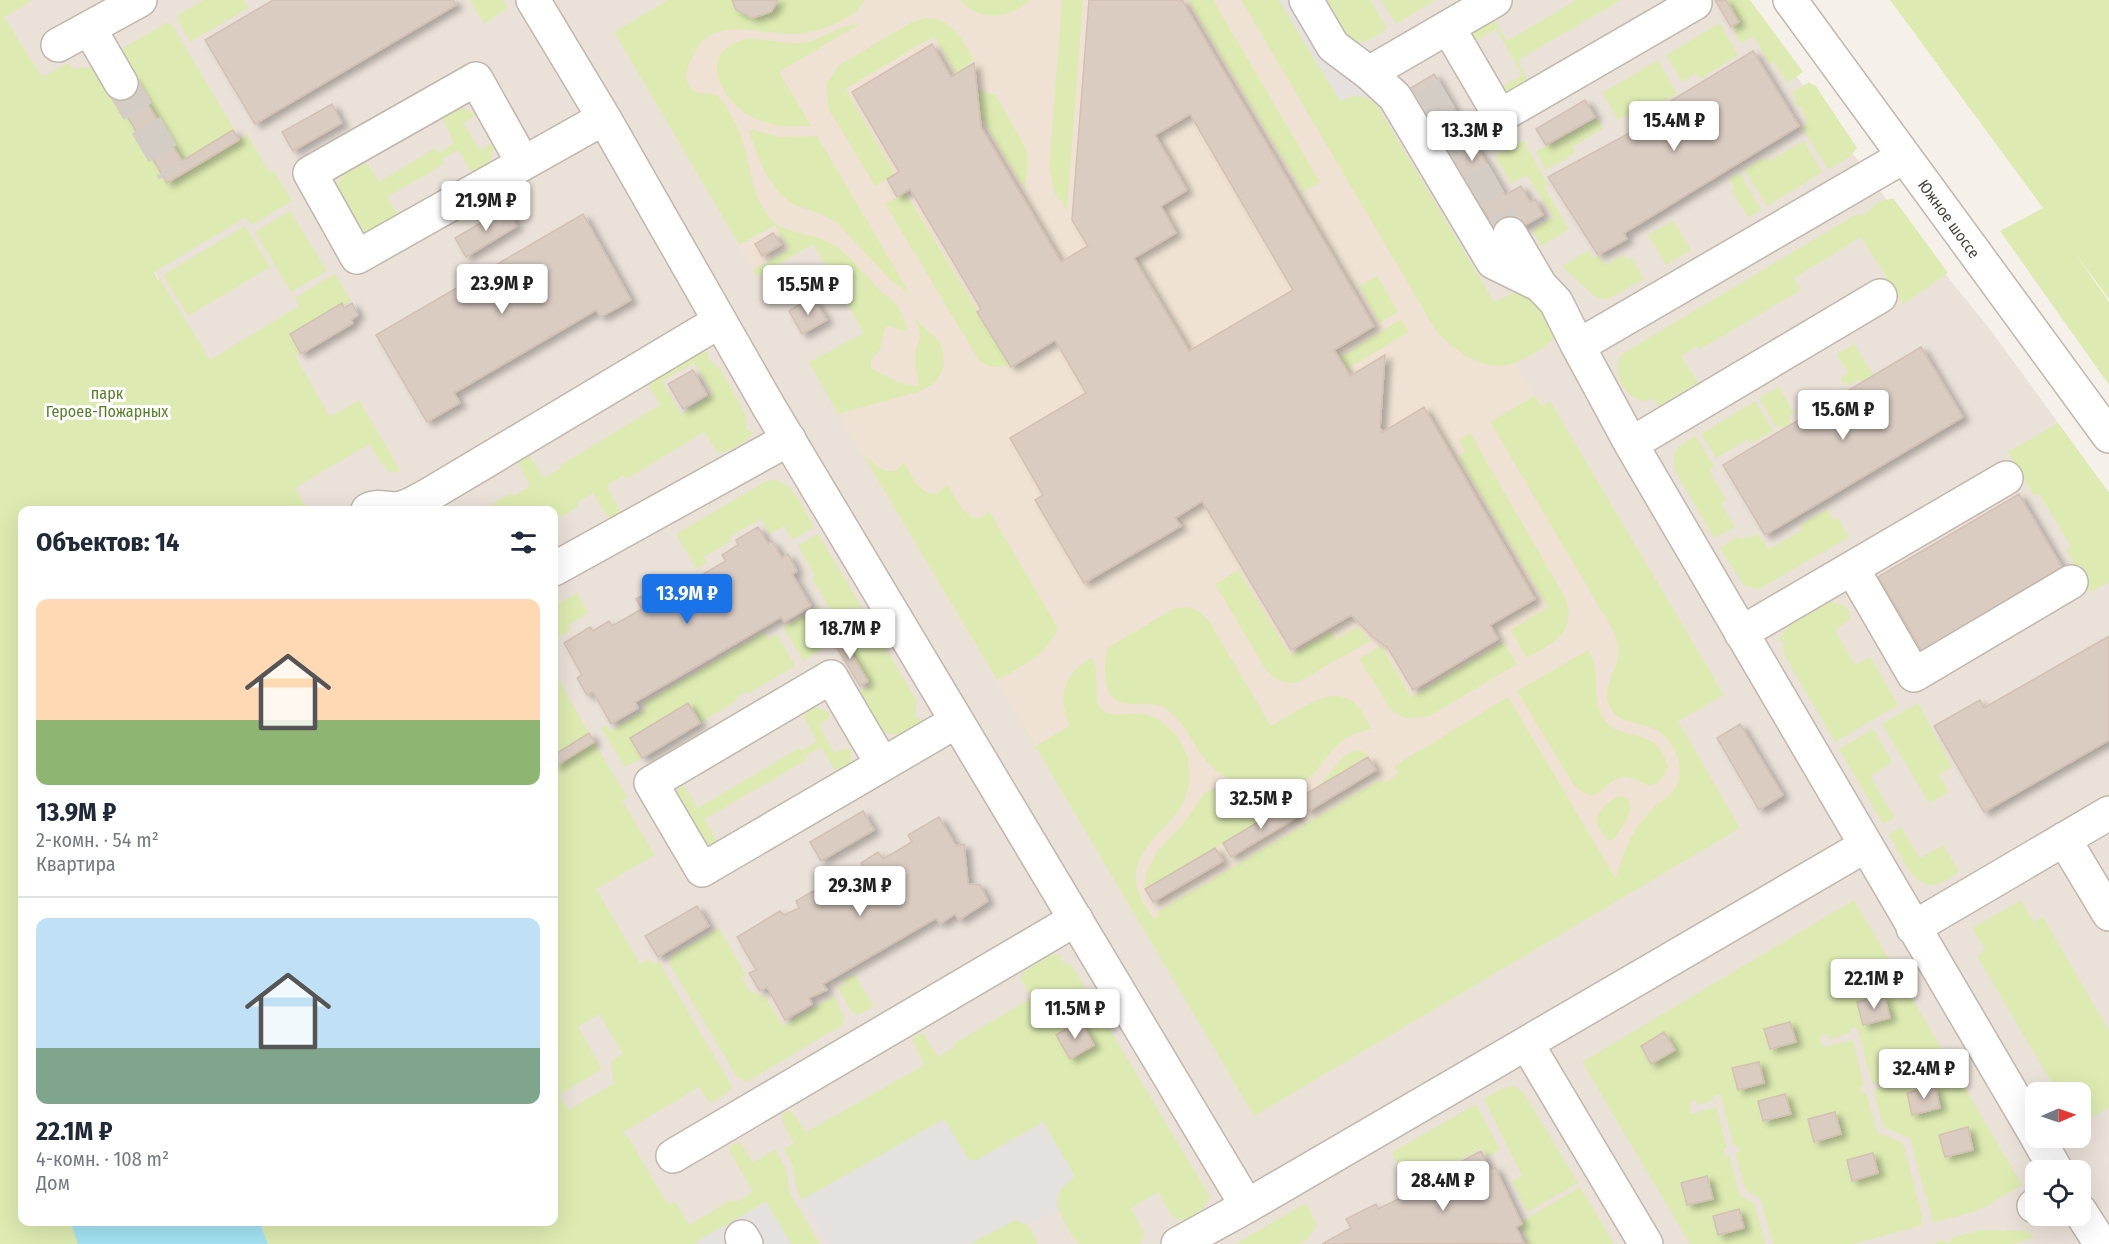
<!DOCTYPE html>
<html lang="ru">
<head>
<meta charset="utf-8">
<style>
	:root { --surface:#fff; --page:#f6f6f7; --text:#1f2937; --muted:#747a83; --line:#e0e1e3; --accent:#1a73e8 }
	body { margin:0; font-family:"Fira Sans Condensed",sans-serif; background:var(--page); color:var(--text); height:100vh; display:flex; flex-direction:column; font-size:22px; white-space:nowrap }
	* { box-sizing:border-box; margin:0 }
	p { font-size:20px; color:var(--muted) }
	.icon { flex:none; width:33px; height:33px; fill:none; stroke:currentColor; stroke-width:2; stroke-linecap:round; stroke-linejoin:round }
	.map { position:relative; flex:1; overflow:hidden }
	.panel { position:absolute; left:18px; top:506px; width:540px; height:720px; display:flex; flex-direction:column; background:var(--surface); border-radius:12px; box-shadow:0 6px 24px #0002 }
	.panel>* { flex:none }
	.needle { width:39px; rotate:88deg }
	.fabs { position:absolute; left:2025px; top:1082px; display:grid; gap:12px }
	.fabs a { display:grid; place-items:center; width:66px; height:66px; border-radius:12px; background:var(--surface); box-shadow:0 6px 24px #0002; font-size:30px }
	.price { position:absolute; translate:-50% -51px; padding:0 14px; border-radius:6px; background:#fff; color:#222; font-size:20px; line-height:39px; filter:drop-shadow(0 2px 3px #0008) }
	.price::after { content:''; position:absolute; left:50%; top:36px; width:18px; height:14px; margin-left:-9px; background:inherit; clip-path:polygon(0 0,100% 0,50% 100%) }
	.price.on { background:var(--accent); color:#fff }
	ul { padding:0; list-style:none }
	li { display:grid; align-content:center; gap:12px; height:318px; padding:0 18px }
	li+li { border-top:2px solid var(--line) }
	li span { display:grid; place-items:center; height:186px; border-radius:12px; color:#555 }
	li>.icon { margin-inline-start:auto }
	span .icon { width:108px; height:108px; fill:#fffc; stroke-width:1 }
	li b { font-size:26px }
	h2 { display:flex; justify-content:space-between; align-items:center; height:72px; padding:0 18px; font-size:26px }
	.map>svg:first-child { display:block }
</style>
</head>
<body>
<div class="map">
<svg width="2109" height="1244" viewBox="0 0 2109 1244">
	<defs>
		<filter id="shadow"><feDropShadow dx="6" dy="4" stdDeviation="3" flood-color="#0004"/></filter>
	</defs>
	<rect width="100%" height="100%" fill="#f6f0ea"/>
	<path fill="#eae1d8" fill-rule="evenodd" d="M12,0H1741L1897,214L1992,332L2109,493V1244H689L567,1114L554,1091V510H306L269,460L12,38L0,7ZM2036,1092H2080V1137H2036ZM2036,1170H2080V1215H2036Z"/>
	<path fill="#efe2d4" d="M668,0H1273L1508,351L1541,406L1550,401L1724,695L1678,721L1740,828L1254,1116L838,414L809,362L864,333L813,244L757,277L614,32Z"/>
	<path fill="#ddebb2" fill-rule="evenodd" d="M0,0H33L4,17L42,77L68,63L72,69L86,67L94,69L111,89L167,183L247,134L269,172L273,170L292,201L251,225L246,217L154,272L158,280L160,279L210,360L299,306L295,298L335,274L351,301L290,334L300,352L295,356L330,417L359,400L401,472L387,471L369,444L295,488L308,510H22V1221H554V767L594,742L627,797L622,801L655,855L596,889L640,964L650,959L654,965L659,962L732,1087L727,1093L712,1102L708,1101L699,1087L623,1132L626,1138L628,1137L668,1205L675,1201L689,1225L733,1199L736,1202L753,1192L729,1150L732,1144L741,1143L753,1163L775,1149L786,1169L790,1194L820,1244H791L765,1202L697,1242V1244H0ZM599,1014L623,1054L611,1061L613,1084L568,1110L559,1095L602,1069L578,1027Z
		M204,0H244L248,8L190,42L177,18L180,14Z
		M470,0H503L508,8L484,24Z
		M668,0H732L736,10L753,18L771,12L778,0H865C862,3 860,8 857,11C846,21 813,34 798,34C770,36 723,18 702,42C693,52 683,71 688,84C693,96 706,91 716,95C722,98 729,111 732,117C751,147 746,189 770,218C785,235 810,232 828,242C849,252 864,275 881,291C885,296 891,298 895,303C900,308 904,320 907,327L906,330C899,333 893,324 885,327L880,350L871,360V368L895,381L915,386L918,385C919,376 915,369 915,360C915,339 926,342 914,318L939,341L943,351L944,367L936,382L921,391L838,414L809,362L864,333L813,244L757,277L753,270L789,249L775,225L739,245L614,32Z
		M960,0H1030C1011,19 979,23 960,0Z
		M1062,0H1083L1067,210L1054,192L1049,167Z
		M1188,0H1213L1320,182L1303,192Z
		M1241,0H1279L1340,101C1356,94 1365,94 1378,107L1494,302L1517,291L1533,295L1557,330C1553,342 1546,346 1535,353C1524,359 1513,365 1500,366C1476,366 1451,348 1436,331Z
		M1325,0H1370L1387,28C1380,33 1371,41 1362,42C1347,43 1332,11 1325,0Z
		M1381,0H1435L1396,24Z
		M1577,0H1621L1518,60L1528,81L1506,97L1501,88L1522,75L1496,29L1476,41L1473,40L1470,32L1493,21L1496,22L1507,41Z
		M1726,0H1750L1803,72L1787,83L1773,61L1769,64L1754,36L1741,43L1732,27L1739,22Z
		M1890,0H2109V299L2075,253L2109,302V385L2000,231L2043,208Z
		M927,18C952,18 962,40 974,59L957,75L934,36L845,89L895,174L875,186L828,108L826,84L839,65L912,22Z
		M168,22L172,25L235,131H232L182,161C168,138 121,71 123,48Z
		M1720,23L1738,55L1700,79L1696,73L1682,82L1666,55Z
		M860,24L779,72L811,126C797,126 783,128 770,124C760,121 748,116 741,110C723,96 705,65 727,47C746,31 776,45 799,43C821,42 838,24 860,24Z
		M1658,60L1677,94L1657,106L1658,110L1653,113L1647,103L1618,120L1602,93Z
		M1809,82L1813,85H1815L1857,148L1850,157L1828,169L1802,128L1807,124L1802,107H1798L1793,102L1797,100L1792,93Z
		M962,85L995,95L1026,148L1028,163L1025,190Z
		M457,108L465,109L477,115L463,123L480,150L493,142C494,159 490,165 476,173L470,170L458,150L442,159L444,164L387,197L398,215L380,232H365L355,227L336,187L345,171L364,162L368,165L379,182L435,148L438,153L454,143L442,118L443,114Z
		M1597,118L1603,128L1573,147L1575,153L1546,170L1536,152Z
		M750,129L779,137L817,136L910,294L891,281L838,224C824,214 811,211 795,205C771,195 756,154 749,131Z
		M1523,140L1548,185L1544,187L1569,229L1542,246L1532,230L1553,217L1527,175L1511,183L1495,156Z
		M1804,141L1822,172L1767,206L1744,170L1766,157L1769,161Z
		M1740,173L1761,210L1748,217L1731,190L1734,188L1729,178Z
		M905,192L1011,366C999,367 987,369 978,359L885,204Z
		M1890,199H1894L1948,273L1903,304L1861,237L1794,278L1801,290L1700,349L1697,346L1681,356L1698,383L1658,406L1654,399C1628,408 1609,374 1622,354L1855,215C1864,216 1873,209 1877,202Z
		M290,211L327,271L291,292L255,232Z
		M1673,220L1691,250L1666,265L1648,235Z
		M245,226L270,267L188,316L163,275Z
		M1589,250L1593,258L1599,255L1605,265L1623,255L1626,260L1631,257L1644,279L1608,299H1601L1595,297L1562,266Z
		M1377,276L1398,312L1379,323L1359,286Z
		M1401,319L1409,332L1347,369L1340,357Z
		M1854,344L1873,375L1861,382L1859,379L1849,386L1846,382L1843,384L1840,378L1848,373L1837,354Z
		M698,352H708V359L721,370L747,417L746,428L753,433C746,442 729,452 718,453L704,432L626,479L623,475L607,486L620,512L618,515L611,518L606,515L593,493L577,503L578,507L554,521V510H482L511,493L514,496L530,486L517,461L528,454L544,478L561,468L559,466L660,405L649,386V382ZM694,363L713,394L681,414L662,381Z
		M1779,387L1794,413L1788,417L1791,423L1784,428L1782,425L1777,428L1759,398Z
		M1534,396L1541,406L1550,401L1724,695L1678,721L1740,828L1254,1116L1013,709L1036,746L1069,726C1058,695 1062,675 1092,657L1096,668L1097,702C1104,721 1126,712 1142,714C1163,716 1184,740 1188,760C1191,775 1189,792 1182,805C1166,832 1126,853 1138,891C1141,901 1149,911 1154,919L1159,916L1157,912L1381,779L1384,783L1398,774L1394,766L1508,697L1616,879C1625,849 1629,834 1651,810C1659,801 1672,796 1677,784C1681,773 1681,763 1676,753C1672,745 1667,737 1659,732C1643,721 1623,726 1611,709C1599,692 1615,674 1618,657C1619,649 1617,641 1615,634L1490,422Z
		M1755,401L1773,431L1751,443L1748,439L1716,458L1701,434Z
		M2058,423L2109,493V582L2091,592L2066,550L2071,546L2039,494L2034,496L2008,452Z
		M1470,433L1567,601C1575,635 1552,643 1527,658L1510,630L1548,607L1458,456L1465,452L1459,440Z
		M1696,436L1714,467L1709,470L1726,500L1721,504L1735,527L1714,538L1675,471C1670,450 1678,446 1696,436Z
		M863,455C877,463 876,472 895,471L904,462C912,476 918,494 936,494L947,484C956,498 970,532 989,511L1058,628C1046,657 1023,665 997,680Z
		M770,480C794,480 803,509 814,527L792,540L784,526L770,534L761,519L729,537L731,541L704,557L707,563L696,569L676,534L761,484Z
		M1827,509L1833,520L1838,518L1849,537L1759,589L1744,586L1720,548L1739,536L1741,540L1750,534L1752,538L1758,534L1769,549L1802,530L1800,525Z
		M818,534L864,611L840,626L812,578L815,576L798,545Z
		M1238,570L1290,655L1331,631L1336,639L1357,627L1370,641L1298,682C1281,685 1274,680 1264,667L1215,584Z
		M577,593L588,613L568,625L571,630L554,640V606Z
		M1832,602L1844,605L1850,612L1849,620L1835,630L1855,665L1870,657L1898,705L1835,742L1786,658L1783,648L1784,642L1778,640C1787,622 1809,613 1826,604Z
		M820,606L834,630L823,636L827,646L803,661L783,627Z
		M1188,607L1200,612L1209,621L1271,726C1295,714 1331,680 1356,705C1363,711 1367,721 1372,729C1362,732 1350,734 1342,741C1318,760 1320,782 1282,788C1260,792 1226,782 1210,765C1192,747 1189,724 1164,708C1148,698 1125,711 1112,697C1102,684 1105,663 1107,648L1173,609Z
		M868,619L916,700L915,717L921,720L920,723C884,752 874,721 855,694L870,685L840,635Z
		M764,632L768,638L777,634L795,666L747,694L746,692L736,697L737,700L700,723L688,703L630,738L642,758L625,767L601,728L606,725L610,731L646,709L643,703Z
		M1503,642L1517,664L1430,716L1413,718H1404L1392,711L1359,659L1381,646L1411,697Z
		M1588,650C1604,672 1587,703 1608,724C1627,742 1660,727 1668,768C1651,802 1641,774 1621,778C1601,781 1600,811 1573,784L1517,691Z
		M554,672L589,733L554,755Z
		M1918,703L1952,767L1939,775L1949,792L1929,803L1882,724Z
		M815,707L829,712V718L819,725L834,753L845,748L851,750C851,760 849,774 835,770L821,747L805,756L806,760L705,819L717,842L715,846L705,844L676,796L679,787H685L698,808L799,748L801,751L817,741L804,717L805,714Z
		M1873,729L1892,762L1870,776L1895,818L1883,824L1839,749Z
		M1354,750L1365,752L1368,757L1319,786L1344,756Z
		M1216,788L1270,802L1287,805L1223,845H1218L1216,849L1145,889L1146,874L1157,851L1183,824L1205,792Z
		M1618,796C1644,799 1622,826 1615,838L1613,840H1608C1604,835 1598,828 1597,823C1594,812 1610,800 1618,796Z
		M1901,827L1920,858L1943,845L1959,872C1952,876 1945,882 1938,884C1913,892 1899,851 1889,834Z
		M1854,900L2022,1185L1979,1210L1933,1223L1910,1138L1883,1127L1874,1091L1878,1090L1876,1082L1872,1083L1857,1027L1850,1028L1851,1033L1828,1039L1827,1034L1820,1036L1823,1047L1853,1040L1864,1085L1860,1087L1863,1094L1866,1093L1877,1132L1903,1143L1922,1216V1225L1853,1244H1773L1760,1198L1746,1190L1736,1156V1153L1740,1152L1738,1145L1734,1146L1720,1094L1713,1096L1714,1100L1697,1105L1696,1101L1689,1102L1691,1114L1716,1107L1727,1148L1723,1149L1725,1157L1729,1156L1740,1196L1754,1203L1765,1244H1690L1582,1062Z
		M2021,900L2033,922L2043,917L2109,1031V1107L2081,1124L2080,1092H2057L1977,956L1985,950L1972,928Z
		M719,928L746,975L742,978L751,994L756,992L759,996L764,994L782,1026L834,996L844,1017L842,1025L746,1082L737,1077L670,965V959L673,955Z
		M1060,954L1061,961L1072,966L1210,1197C1205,1209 1192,1219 1178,1220L1172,1216L1158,1192L1131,1208L1144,1233L1142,1242L1139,1244H1079C1073,1239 1070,1232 1066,1225C1054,1201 1053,1194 1074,1177L1043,1122L975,1162L969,1160L944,1119L802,1200L797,1191L793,1166L784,1149L794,1143L783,1123L782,1114L789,1111L792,1112L806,1132L924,1065L912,1039C915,1035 919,1033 924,1035L938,1057L953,1048L957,1042L1031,998L1021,979L1023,972L1049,956Z
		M854,974L874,1006L858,1015L851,1011L838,988L845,983L843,980Z
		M1514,1086L1524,1093L1578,1183L1527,1212L1512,1181L1522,1176L1484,1099L1503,1088Z
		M1476,1104L1500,1150L1487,1157L1483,1148L1445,1167L1446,1171L1406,1193L1401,1183L1407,1180L1391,1153Z
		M1580,1187L1614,1244H1526L1528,1242L1520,1225L1523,1224L1522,1221Z
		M1306,1203L1317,1226L1314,1227L1315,1231L1310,1233L1311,1237L1299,1244H1235Z
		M1015,1220L1028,1225L1038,1244H970Z
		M1982,1230L2029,1231L2034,1238L2012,1244H1936L1935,1242L1945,1240L1946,1243L1951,1242L1950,1238Z"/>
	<path fill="#e4e1df" d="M1279,0H1298L1370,100L1360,95H1352L1340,101Z
		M944,1119L969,1160L975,1161L1043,1122L1075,1177L1060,1189L1057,1197L1058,1208L1028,1225L1015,1220L970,1244H829L802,1200Z
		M766,1202L791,1244H697L696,1242Z"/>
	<path fill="#a5e3f4" d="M70,1221H259L268,1244H78Z"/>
	<path fill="#dbccc2" stroke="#d3c0b2" stroke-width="1.5" fill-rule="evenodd" filter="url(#shadow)" d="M273,0H453L456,5L255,124L205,40Z
		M732,0H778L771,12L753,18L736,10Z
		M1089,0H1182L1374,326L1334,350L1350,376L1385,355L1380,428L1383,432L1424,407L1535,599L1490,625L1498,639L1413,690L1388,648L1373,637L1351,615L1291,650L1202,501L1175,518L1181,526L1084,583L1035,500L1043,495L1010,438L1086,393L1055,340L1011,367L977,312L981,309L910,189L897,197L887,179L899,172L852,92L932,44L951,77L974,63L981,127L1061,262L1088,246L1072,220ZM1190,114L1293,290L1189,351L1134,258L1176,233L1161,206L1187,190L1155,135Z
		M1715,0H1726L1739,22L1731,27Z
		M1753,51L1799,126L1624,233L1627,239L1598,255L1548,177L1663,115L1659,108Z
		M1434,74L1505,195L1521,186L1530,202L1535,199L1543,215L1501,239L1482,208L1477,211L1451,167L1457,163L1433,124L1427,127L1406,91Z
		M131,76L182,161L233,130L239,140L167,183L111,89Z
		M1585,100L1595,117L1546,145L1536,129Z
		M332,104L342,123L293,151L282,132Z
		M506,208L517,226L466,257L455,238Z
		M583,214L631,300L601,317L596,310L454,393L460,403L427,422L376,335Z
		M773,233L781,245L762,256L755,244Z
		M812,297L827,320L802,334L789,311Z
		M342,303L344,308L352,303L358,315L351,320L353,323L301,354L290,334Z
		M1921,347L1963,417L1765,535L1723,465Z
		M693,370L707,395L683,409L668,384Z
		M2019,494L2062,567L1922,651L1878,577Z
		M758,527L768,544L772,541L782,558L788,554L797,571L792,574L811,606L784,622L781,617L635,702L638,708L611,724L593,692L587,695L577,678L582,675L564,643L590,627L593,631L609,621L612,626L642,609L636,599L666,582L672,592L726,561L722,555L738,545L736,540Z
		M840,635L868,681L860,686L832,640Z
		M2109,636V740L1984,812L1934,726L1980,700L1984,708Z
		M688,703L700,723L642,758L630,738Z
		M1740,724L1783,795L1759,810L1717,738Z
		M589,733L594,742L554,767V755Z
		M1368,757L1376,770L1307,812L1299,798Z
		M1291,802L1299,816L1231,857L1223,843Z
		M863,811L874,830L821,861L810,842Z
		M939,817L956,846L964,844L968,884L980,885L988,901L959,920L955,914L940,924L936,918L823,984L827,990L809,998L812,1004L785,1020L767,987L760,991L749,973L756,970L737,937L780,911L784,915L799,908L796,901L813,891L817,896L828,890V883L845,872L849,878L864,869L861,863L878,852L883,859L912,842L908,835Z
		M1215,848L1223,861L1153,902L1145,889Z
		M697,906L709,926L658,957L645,936Z
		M1884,995L1890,1018L1863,1025L1857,1002Z
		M1080,1020L1094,1045L1070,1059L1056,1035Z
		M1790,1022L1796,1042L1770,1049L1764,1029Z
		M1664,1032L1675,1050L1651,1064L1641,1046Z
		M1759,1062L1764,1083L1738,1090L1732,1068Z
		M1935,1086L1940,1108L1912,1115L1907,1093Z
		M1785,1094L1791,1114L1763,1121L1758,1101Z
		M1835,1112L1841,1134L1814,1142L1808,1119Z
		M1968,1127L1973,1150L1945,1157L1939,1135Z
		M1481,1151L1490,1170L1495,1167L1522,1224L1516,1227L1524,1243L1322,1244L1351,1228L1346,1219L1376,1204L1378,1209L1452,1173L1449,1168Z
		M1873,1153L1878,1173L1852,1181L1847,1160Z
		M1707,1176L1713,1199L1687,1205L1681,1183Z
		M1739,1209L1744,1228L1718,1235L1713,1216Z"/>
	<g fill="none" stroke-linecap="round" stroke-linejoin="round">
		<path stroke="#d4cdc6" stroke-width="33" stroke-dasharray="33 16" stroke-linecap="butt" d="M121,83L173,171
			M1424,87L1510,234"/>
		<g stroke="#c2b6ac" stroke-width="36">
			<path id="minor" d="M533,0L604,118L769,407L1247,1206
				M1306,0L1333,46L1369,73L1395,97L1493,262L1540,285L1556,302L1578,346L1903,157
				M1790,0L2109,436
				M1448,27L1500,116L1695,3L1693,0
				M89,28L121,83
				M58,45L140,0
				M1369,73L1495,0
				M523,163L476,79L310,173L357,257L604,118
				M1510,234L1540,285
				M1578,346L1631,444L2036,1135
				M1631,444L1880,296
				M368,510C378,505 385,509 396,509C407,508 418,501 427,496L720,321
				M1852,568L1914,675L2071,582
				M554,569L789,439
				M1741,633L2006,478
				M882,764L831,677L651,783L702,870L957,721
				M2064,839L2109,914
				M1913,928L2109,813
				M1527,1044L1646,1244
				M2037,1137L2056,1170
				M673,1156L1076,919
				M2034,1206L2036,1205
				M2080,1211L2101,1244
				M742,1237L746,1244
				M1178,1244L1247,1206L1865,846"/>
		</g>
		<use href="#minor" stroke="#fff" stroke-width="33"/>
	</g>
	<g text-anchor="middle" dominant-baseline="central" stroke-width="6" stroke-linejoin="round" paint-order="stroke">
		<g font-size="16" fill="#4a3f38" stroke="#fff">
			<text transform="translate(1949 219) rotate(54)">Южное шоссе</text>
		</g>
		<g font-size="16" fill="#5a8027" stroke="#fff">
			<text x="107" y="393">парк<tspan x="107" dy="18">Героев-Пожарных</tspan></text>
		</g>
	</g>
</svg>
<div class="fabs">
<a><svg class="needle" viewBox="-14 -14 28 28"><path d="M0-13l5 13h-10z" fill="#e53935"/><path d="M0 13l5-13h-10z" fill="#747a83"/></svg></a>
<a><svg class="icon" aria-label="locate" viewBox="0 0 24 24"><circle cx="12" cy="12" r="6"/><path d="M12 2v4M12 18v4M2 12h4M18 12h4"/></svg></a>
</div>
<b class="price" style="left:1674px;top:152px">15.4M ₽</b>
<b class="price" style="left:1472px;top:162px">13.3M ₽</b>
<b class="price" style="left:486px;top:232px">21.9M ₽</b>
<b class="price" style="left:502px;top:315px">23.9M ₽</b>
<b class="price" style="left:808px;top:316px">15.5M ₽</b>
<b class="price" style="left:1843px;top:441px">15.6M ₽</b>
<b class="price on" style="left:687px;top:625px">13.9M ₽</b>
<b class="price" style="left:850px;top:660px">18.7M ₽</b>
<b class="price" style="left:1261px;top:830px">32.5M ₽</b>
<b class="price" style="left:860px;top:917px">29.3M ₽</b>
<b class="price" style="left:1874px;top:1010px">22.1M ₽</b>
<b class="price" style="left:1075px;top:1040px">11.5M ₽</b>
<b class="price" style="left:1924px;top:1100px">32.4M ₽</b>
<b class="price" style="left:1443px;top:1212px">28.4M ₽</b>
<section class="panel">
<h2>Объектов: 14<svg class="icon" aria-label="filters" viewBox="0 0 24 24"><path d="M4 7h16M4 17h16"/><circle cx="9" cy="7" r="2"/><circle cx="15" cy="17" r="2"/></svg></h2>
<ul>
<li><span style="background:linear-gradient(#ffd9b3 65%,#8fb573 0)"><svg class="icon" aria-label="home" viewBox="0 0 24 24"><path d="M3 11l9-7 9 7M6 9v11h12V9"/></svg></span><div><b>13.9M ₽</b><p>2-комн. · 54 m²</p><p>Квартира</p></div></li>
<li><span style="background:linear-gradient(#bfe0f5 70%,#7fa58c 0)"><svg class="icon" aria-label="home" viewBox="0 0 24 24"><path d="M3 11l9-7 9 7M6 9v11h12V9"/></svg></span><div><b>22.1M ₽</b><p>4-комн. · 108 m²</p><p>Дом</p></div></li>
</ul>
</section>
</div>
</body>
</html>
